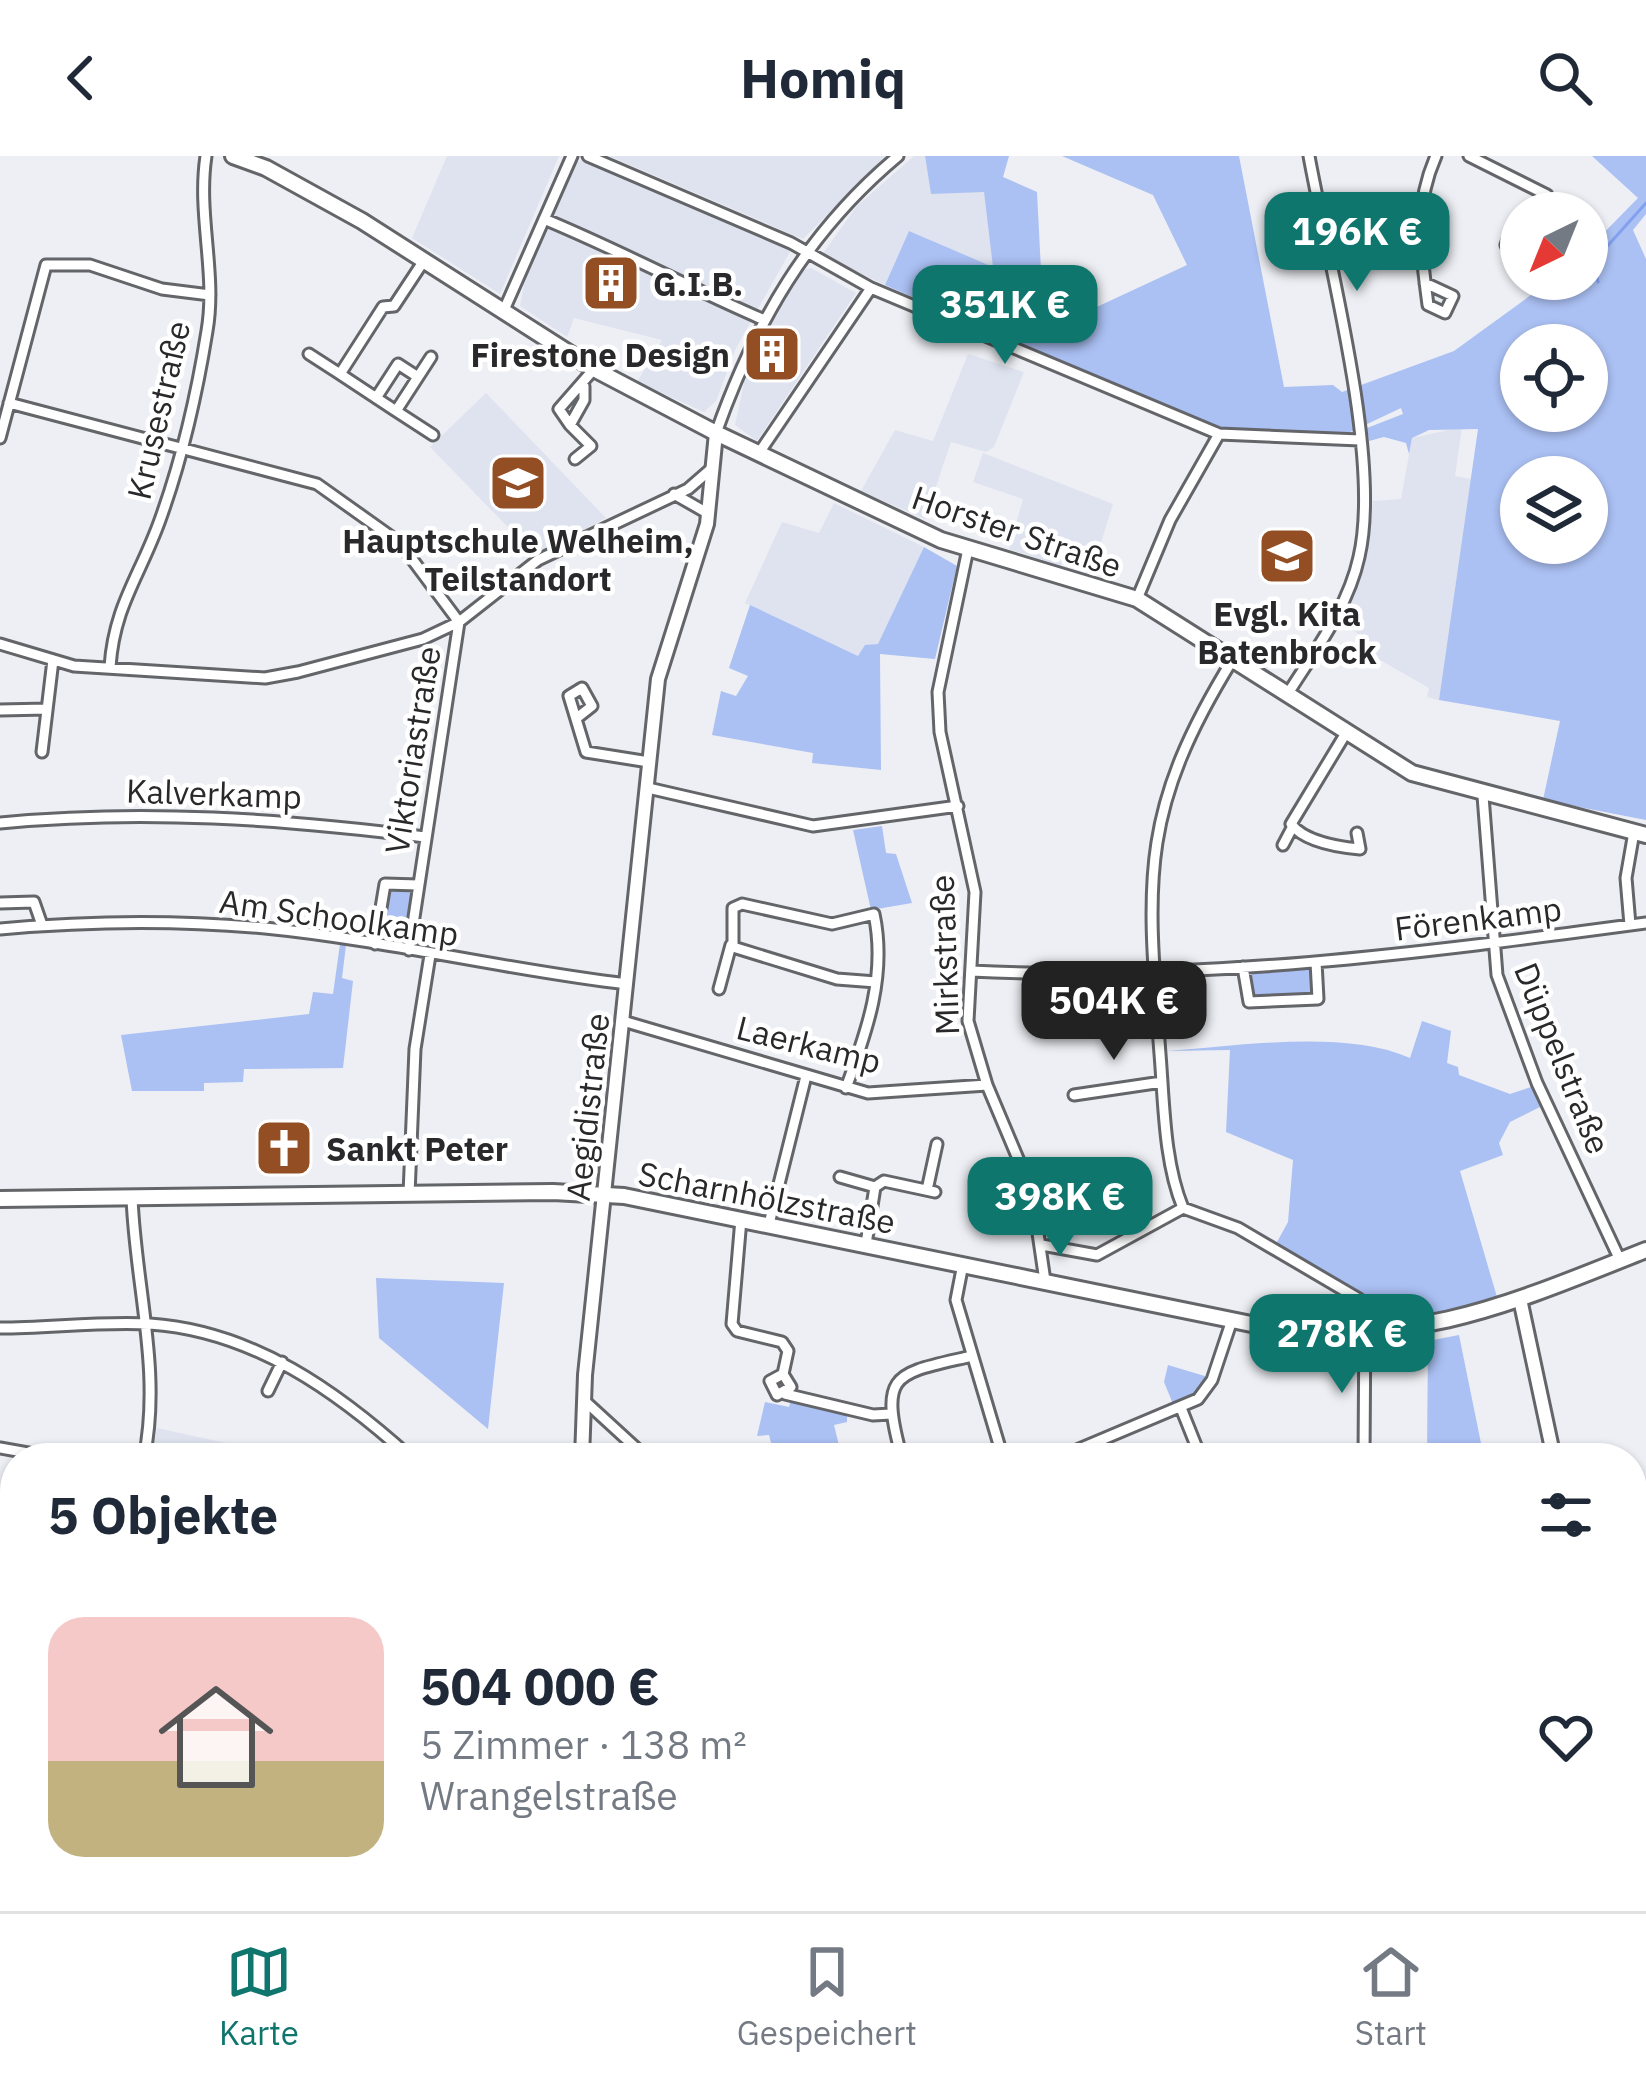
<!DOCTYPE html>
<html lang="de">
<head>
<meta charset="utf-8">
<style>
	:root { --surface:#fff; --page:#f2f2f3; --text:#1f2937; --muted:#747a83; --line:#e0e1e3; --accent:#0f766e }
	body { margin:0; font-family:"IBM Plex Sans",sans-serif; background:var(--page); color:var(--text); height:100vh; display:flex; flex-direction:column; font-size:45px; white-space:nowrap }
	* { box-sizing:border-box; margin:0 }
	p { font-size:39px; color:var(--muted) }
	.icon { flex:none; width:66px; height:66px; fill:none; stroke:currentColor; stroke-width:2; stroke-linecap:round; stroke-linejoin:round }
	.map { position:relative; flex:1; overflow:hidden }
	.panel { position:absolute; left:0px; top:1287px; width:1647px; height:468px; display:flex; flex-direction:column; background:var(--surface); border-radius:48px 48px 0 0; box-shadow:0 3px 9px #0004 }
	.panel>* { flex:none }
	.needle { width:78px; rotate:223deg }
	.controls { position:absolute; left:1500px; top:36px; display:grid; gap:24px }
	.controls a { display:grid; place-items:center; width:108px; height:108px; border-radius:50%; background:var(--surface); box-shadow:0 3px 9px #0004; font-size:60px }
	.price { position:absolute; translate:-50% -102px; padding:0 27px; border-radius:24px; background:var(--accent); color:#fff; font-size:39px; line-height:78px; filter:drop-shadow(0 3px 6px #0008) }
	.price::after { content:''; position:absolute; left:50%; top:72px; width:36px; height:27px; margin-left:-18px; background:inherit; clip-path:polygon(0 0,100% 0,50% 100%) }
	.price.on { background:#222; color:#fff }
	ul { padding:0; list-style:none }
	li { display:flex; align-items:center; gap:36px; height:300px; padding:0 48px }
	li+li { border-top:3px solid var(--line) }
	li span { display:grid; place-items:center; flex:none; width:336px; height:240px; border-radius:36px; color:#555 }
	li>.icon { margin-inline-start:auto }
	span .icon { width:144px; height:144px; fill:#fffc; stroke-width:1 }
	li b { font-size:51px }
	h2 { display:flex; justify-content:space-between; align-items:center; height:144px; padding:0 48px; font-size:51px }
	header { display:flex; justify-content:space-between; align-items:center; height:156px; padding:0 48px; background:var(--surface); font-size:54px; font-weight:700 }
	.dock { display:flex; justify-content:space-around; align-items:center; height:168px; border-top:3px solid var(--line); background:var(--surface); font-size:33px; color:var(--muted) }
	.dock a { display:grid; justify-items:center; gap:6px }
	.dock .on { color:var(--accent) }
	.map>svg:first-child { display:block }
</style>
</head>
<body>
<header><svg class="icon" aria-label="back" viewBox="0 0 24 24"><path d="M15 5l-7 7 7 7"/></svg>Homiq<svg class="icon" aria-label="search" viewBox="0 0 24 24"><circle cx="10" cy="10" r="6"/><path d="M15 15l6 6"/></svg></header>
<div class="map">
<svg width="1646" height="1755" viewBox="0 0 1646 1755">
	<rect width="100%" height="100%" fill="#edeff4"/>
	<path fill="#dee3ef" d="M447,0H559L500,138L412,82Z
		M609,0H886L803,83Z
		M914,0H925L931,38L984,35L994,112L909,75L885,129L822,99L856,51Z
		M581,4L791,94L736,192L716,245L704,256L637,226L662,184L574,162L567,181L520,150L527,113L572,9Z
		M811,112L856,137L757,285L735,269L746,217L793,126L801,114Z
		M968,198L1024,216L994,291L986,296L951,286L925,363L861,335L895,274L933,285Z
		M486,237L606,362L535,399L430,291Z
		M1462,271L1455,320L1471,323L1439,544L1427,541L1429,532L1373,500L1377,494L1343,465L1368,396L1373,345L1401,343L1412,282Z
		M983,297L1113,348L1091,419L1083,416L1089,399L1067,392L1061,410L1009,393L1023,343L973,326Z
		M834,347L924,391L878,489L858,500L745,447L782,366L819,377Z
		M157,1272L268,1296V1302H151Z"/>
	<path fill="#abc0f3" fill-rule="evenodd" d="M925,0H1009L1003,21L1037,36L1042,134L1088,155L1187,109L1153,39L1062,0H1239L1284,231L1333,229L1342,236L1454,195L1553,123H1587V94L1638,42L1592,0H1646V58L1633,74L1646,103V664L1543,644L1560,565L1439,544L1478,273L1429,274L1412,282L1409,298L1406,287L1384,281L1369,285L1367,272L1403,258L1401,252L1346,278L1218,274L885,129L909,75L993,111L984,36L931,38ZM1521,189H1587V255H1521ZM1521,321H1587V387H1521Z
		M924,391L957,410L935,503L880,498L881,614L812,607L813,597L712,579L721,535L736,540L748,520L729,512L750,449L858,500L865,489L878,488Z
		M882,670L886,697L896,698L912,747L871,754L853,674Z
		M388,731L413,737L401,788L380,780Z
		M340,788L346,789L342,822L353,825L343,912L244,913L243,926L204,927V935H132L121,879L309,858L313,836L333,838Z
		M1310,813L1314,832L1308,838L1251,840L1252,817Z
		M1422,865L1451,875L1447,907L1458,911L1459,919L1510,938L1531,931L1540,951L1510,966L1499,987L1503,999L1460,1015L1497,1141L1426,1162L1371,1168L1366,1143L1291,1101L1277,1086L1288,1066L1293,1004L1226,976L1230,894L1167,895C1238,890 1345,873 1410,902Z
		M376,1122L504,1127L488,1273L379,1182Z
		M1459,1179L1484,1302H1427L1428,1185Z
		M1168,1209L1208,1221L1194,1239L1173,1248L1164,1226Z
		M791,1244L847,1256V1266L834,1269L842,1302H775L769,1279L757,1280L765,1246L789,1251Z
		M0,1366L15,1369V1437H0Z
		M1632,1500V1522L1646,1523V1596L1632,1594Z
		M15,1700V1740H218L214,1755H0V1706Z
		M1632,1722L1646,1724V1755H1600V1749L1576,1746L1577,1740H1632Z"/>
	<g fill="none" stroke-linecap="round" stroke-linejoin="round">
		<path stroke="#83a1ef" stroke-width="3" d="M1598,126L1594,105L1646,47"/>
		<g stroke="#636569" stroke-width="15">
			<path id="minor" d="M588,0L791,87L871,132L1219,278L1360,284
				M1469,0L1547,39L1538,57
				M544,63C619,94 688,131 762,163
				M1521,80L1509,81L1506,89L1512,100H1521
				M425,103L394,150L383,151L340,218L396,255L431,201
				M1425,127L1453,140L1445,157L1428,149C1421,94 1413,52 1436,0
				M504,154L572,0
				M309,198L340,218
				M584,230V244L570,269L559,253L594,213
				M376,242L398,208L418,221
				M9,247L317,328L400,387L459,466L409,794
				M396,255L433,279
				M570,269L591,290L575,303
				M716,277C755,167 807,76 898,0
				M0,282L46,109H90L162,133L210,139
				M759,297L871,132
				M674,338L709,358
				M968,393L938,536L940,576L975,736L968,865L987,929L1032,1036L1045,1125
				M1137,443L1170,364L1219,278
				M0,488L74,510L265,522L298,516L423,483L459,466L538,404L688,333L711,313
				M110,511C114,450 140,420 160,364C181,306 197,237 207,175C217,117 197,59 206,0
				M1287,539C1314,496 1348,452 1359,401C1382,303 1328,105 1309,0
				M0,554L47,553
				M578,561L592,550L582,532L569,540L586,596L649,606
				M1346,577L1291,668C1304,685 1337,691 1360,693L1357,677
				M42,596L53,504
				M648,632L813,670L958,650
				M1483,640L1497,819L1537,927L1620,1104
				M0,667C144,653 282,663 425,681
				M1283,689L1292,672
				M0,747L34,746L42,769
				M1630,769L1626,722L1634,676
				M0,773C88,765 177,764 265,772C386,784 505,814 627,828
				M375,788L385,728L418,729
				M1243,811L1249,846L1318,843L1316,806
				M971,815C1198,826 1422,797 1646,767
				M719,833L731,789
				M623,865L868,937L987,929
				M846,932C867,875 887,819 874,758L832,768L742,748L733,752V791L837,823L876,826
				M1074,939L1162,926
				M840,1021L875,1031
				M927,1034L937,988
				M409,1038L415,893L430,799
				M132,1041C135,1128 162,1215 144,1302
				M1183,1052C1164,1006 1164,947 1160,898C1147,724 1138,657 1233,503
				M741,1063L732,1168L737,1175L782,1186L788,1195L783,1218L791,1231L777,1239L770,1225L783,1218
				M769,1068L806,920
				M866,1088L875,1031L884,1025L935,1036
				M1042,1089L1097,1099L1183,1052L1238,1072L1359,1143L1365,1153L1364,1302
				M963,1108L956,1144L1003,1302
				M0,1172C49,1172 101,1165 150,1168C253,1175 337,1235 411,1302
				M268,1235L282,1206
				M785,1238L873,1259L891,1258
				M587,1247L647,1302
				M1181,1252L1201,1302
				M0,1292L56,1302
				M902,1302C878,1215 895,1218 972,1200
				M1058,1302L1198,1243L1212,1224L1232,1164
				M1633,1451L1637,1467L1646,1469
				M0,1512L15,1503
				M1632,1719L1646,1721
				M818,1740L835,1755
				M1046,1740L1060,1755
				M1390,1740H1402
				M276,1755L278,1740
				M364,1755L365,1740
				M737,1755L810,1740
				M1297,1755L1301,1740
				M1384,1755L1388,1740"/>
		</g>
		<g stroke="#636569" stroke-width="18">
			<path id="tertiary" d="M1520,1143L1554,1302
				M582,1302L585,1219L658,523L707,368L716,277
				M503,1755L505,1740
				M1503,1755L1506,1740"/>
		</g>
		<g stroke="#636569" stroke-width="20">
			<path id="secondary" d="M233,0L266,12L362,65L594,213L716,277L941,384L1137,443L1412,617L1646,679
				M0,1043L553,1036L624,1040L1261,1170C1410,1193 1510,1148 1646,1094"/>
		</g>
		<use href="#minor" stroke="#fff" stroke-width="9"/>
		<use href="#tertiary" stroke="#fff" stroke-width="12"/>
		<use href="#secondary" stroke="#fff" stroke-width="14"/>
	</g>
	<defs>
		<g id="building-square" transform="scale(3)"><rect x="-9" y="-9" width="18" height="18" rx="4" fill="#934e23" stroke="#fff"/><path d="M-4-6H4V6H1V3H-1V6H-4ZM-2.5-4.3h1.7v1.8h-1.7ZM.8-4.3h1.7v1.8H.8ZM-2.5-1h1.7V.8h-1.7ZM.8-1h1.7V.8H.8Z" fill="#fff"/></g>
		<g id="school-square" transform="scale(3)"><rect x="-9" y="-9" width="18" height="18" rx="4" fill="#934e23" stroke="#fff"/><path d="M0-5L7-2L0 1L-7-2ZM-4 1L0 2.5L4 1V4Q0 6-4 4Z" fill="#fff"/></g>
		<g id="church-square" transform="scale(3)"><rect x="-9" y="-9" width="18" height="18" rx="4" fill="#934e23" stroke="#fff"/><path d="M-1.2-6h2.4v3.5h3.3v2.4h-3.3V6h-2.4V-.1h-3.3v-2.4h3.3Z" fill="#fff"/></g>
	</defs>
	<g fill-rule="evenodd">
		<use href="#building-square" x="611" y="127"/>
		<use href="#building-square" x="772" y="198"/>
		<use href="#school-square" x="518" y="327"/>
		<use href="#school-square" x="1287" y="400"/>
		<use href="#church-square" x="284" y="992"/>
	</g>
	<g text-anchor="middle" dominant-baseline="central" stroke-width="9" stroke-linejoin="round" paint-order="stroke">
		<g font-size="33" font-weight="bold" fill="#29292b" stroke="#fff" text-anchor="start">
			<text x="653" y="127">G.I.B.</text>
			<text x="730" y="198" text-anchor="end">Firestone Design</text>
			<text x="518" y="384" text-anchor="middle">Hauptschule Welheim,<tspan x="518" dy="38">Teilstandort</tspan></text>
			<text x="1287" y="457" text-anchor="middle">Evgl. Kita<tspan x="1287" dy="38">Batenbrock</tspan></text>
			<text x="326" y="992">Sankt Peter</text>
		</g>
		<g font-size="33" fill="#29292b" stroke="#fff">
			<text transform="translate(158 254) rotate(-77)">Krusestraße</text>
			<text transform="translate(1017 375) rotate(19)">Horster Straße</text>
			<text transform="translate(412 594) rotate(-81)">Viktoriastraße</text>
			<text transform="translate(214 637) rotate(2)">Kalverkamp</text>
			<text transform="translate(339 761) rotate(8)">Am Schoolkamp</text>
			<text transform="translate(1478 762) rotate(-7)">Förenkamp</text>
			<text transform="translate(944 799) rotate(-92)">Mirkstraße</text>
			<text transform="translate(809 888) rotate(14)">Laerkamp</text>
			<text transform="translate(1563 902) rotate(68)">Düppelstraße</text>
			<text transform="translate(587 951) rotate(-84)">Aegidistraße</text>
			<text transform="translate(767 1041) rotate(11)">Scharnhölzstraße</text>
		</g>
	</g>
</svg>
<div class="controls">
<a><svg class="needle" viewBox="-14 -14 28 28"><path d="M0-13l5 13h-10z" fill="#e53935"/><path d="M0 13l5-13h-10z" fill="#747a83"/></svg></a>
<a><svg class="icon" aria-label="locate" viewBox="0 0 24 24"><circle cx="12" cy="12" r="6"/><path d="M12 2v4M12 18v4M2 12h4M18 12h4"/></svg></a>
<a><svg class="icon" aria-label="layers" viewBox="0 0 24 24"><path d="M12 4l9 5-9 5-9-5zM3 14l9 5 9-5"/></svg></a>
</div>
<b class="price" style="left:1357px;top:138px">196K €</b>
<b class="price" style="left:1005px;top:211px">351K €</b>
<b class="price on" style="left:1114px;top:907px">504K €</b>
<b class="price" style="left:1060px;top:1103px">398K €</b>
<b class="price" style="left:1342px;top:1240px">278K €</b>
<section class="panel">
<h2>5 Objekte<svg class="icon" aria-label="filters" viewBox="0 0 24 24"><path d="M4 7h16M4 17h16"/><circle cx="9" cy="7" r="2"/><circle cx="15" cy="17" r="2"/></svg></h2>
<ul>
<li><span style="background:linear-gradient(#f6c9c9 60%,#c2b280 0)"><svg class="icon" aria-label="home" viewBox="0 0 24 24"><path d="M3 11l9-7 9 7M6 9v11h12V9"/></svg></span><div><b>504 000 €</b><p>5 Zimmer · 138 m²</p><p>Wrangelstraße</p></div><svg class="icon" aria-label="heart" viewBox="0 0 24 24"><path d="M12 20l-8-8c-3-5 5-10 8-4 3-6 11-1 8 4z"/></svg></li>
</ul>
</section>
</div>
<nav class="dock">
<a class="on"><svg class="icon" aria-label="map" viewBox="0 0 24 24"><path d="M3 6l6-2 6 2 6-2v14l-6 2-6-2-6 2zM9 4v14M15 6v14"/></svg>Karte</a>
<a><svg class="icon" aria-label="saved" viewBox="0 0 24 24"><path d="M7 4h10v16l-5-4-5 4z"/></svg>Gespeichert</a>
<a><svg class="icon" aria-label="home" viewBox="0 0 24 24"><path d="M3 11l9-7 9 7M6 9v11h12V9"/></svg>Start</a>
</nav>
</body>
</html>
